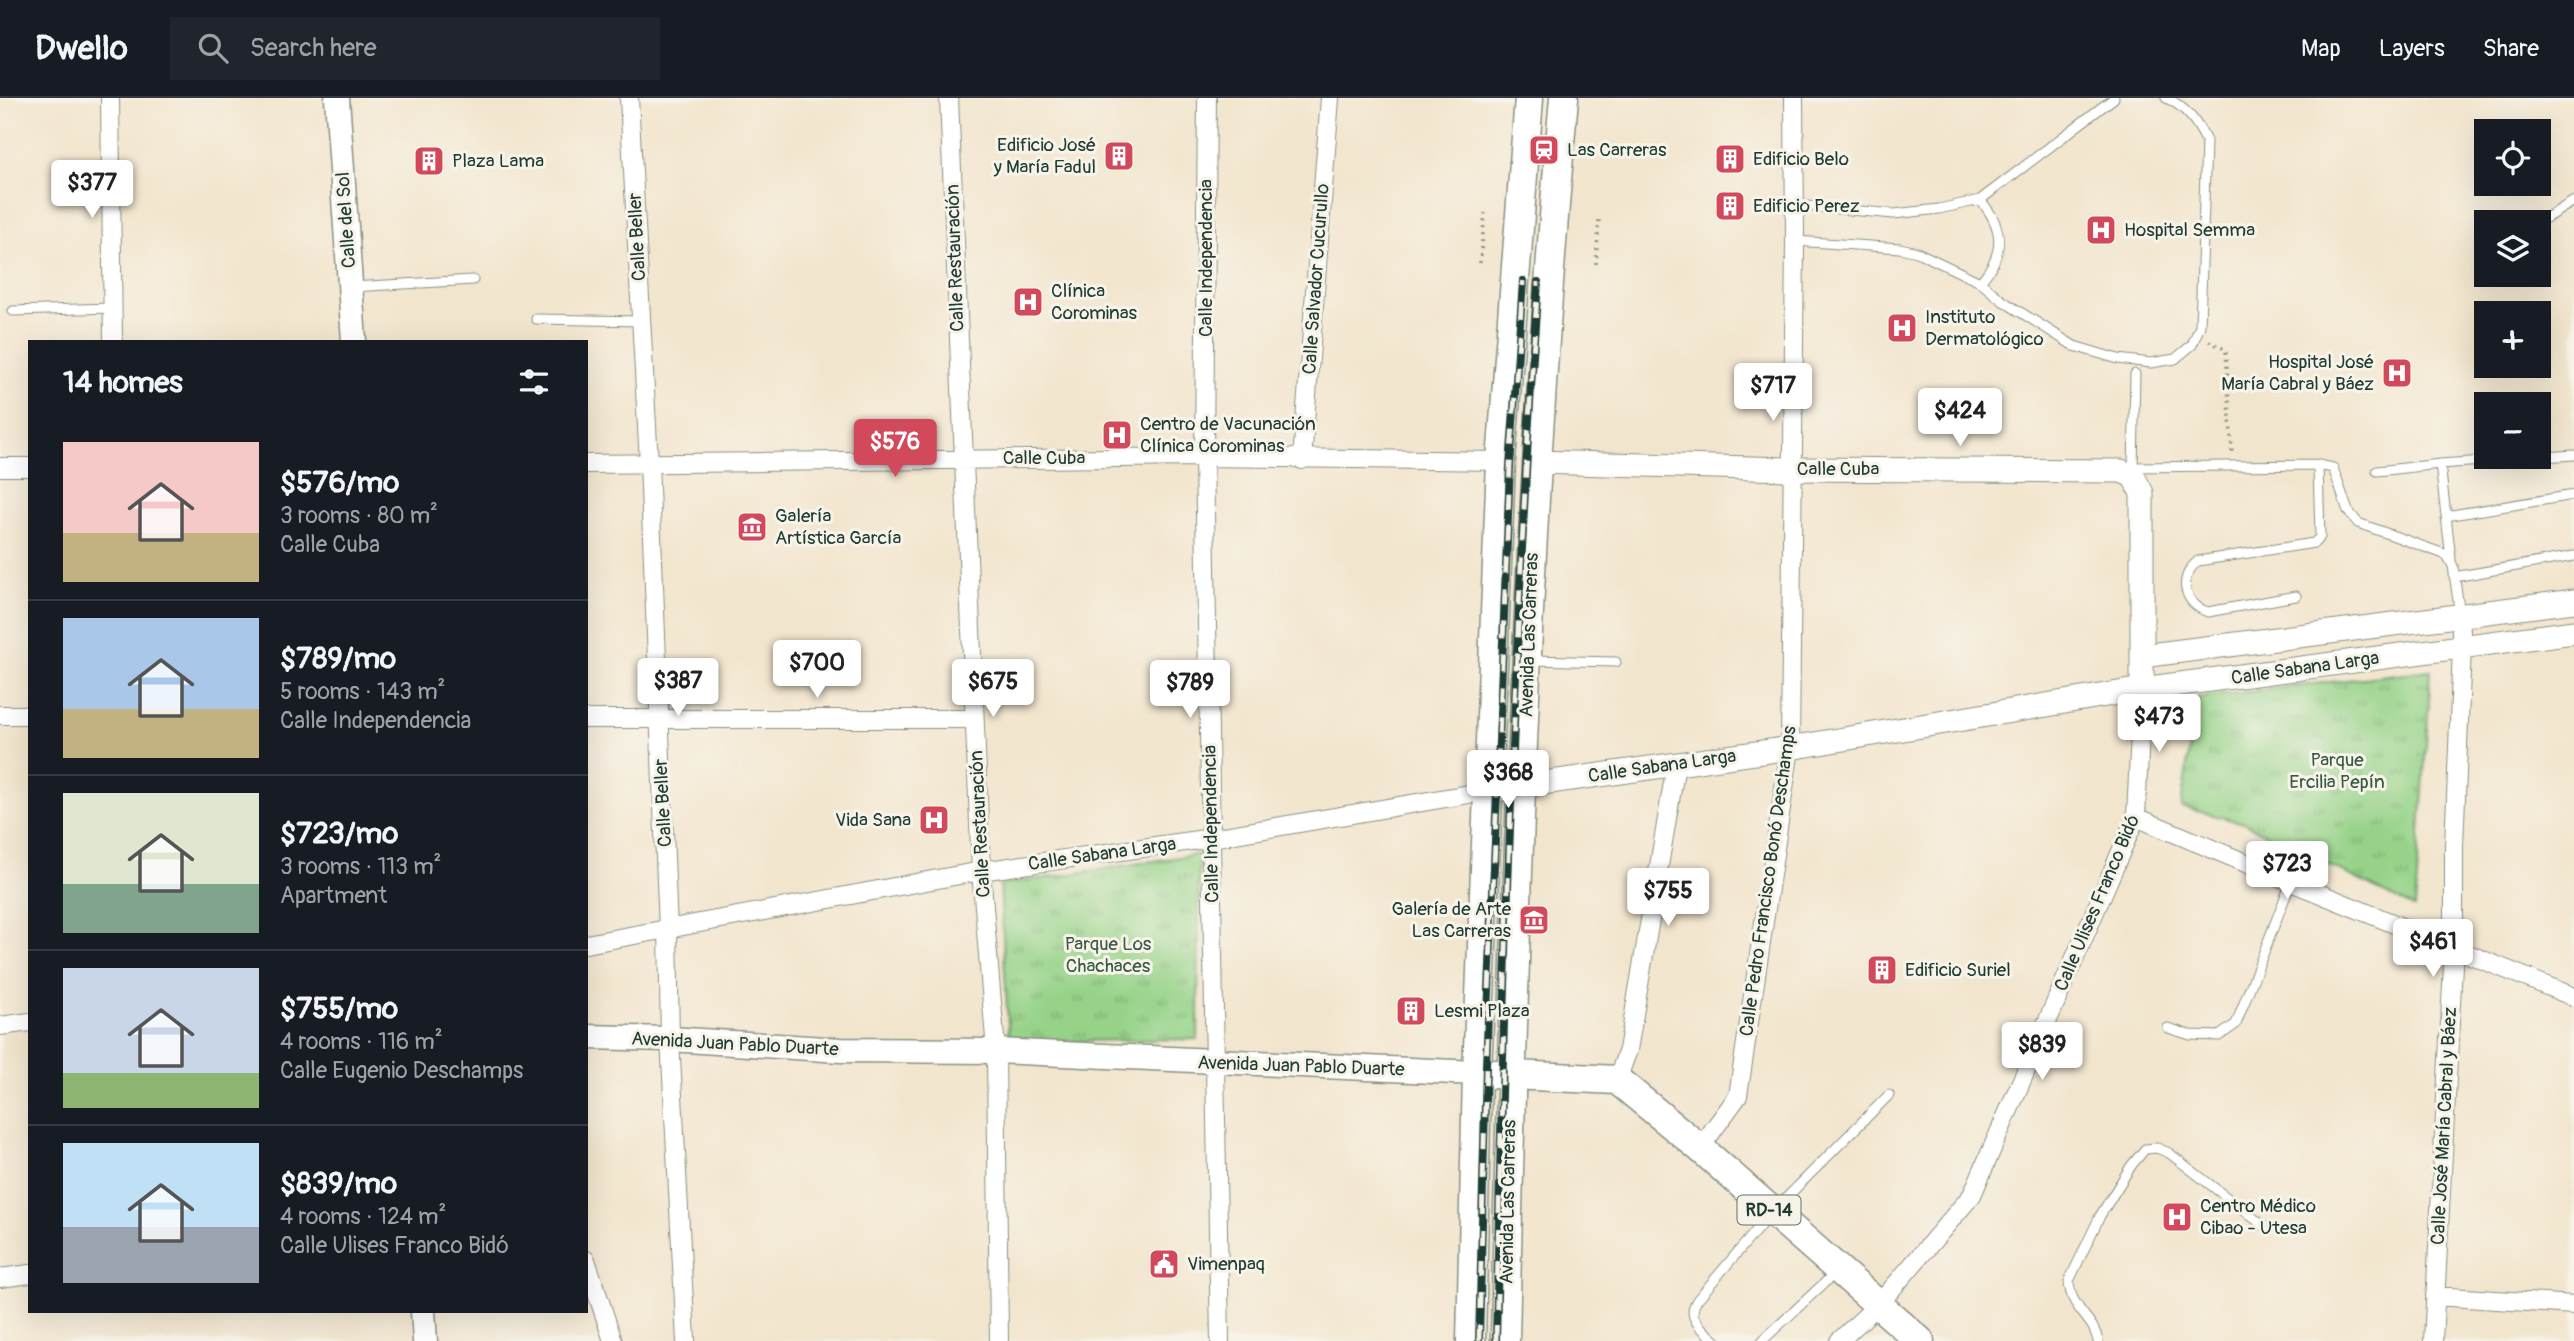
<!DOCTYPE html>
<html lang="en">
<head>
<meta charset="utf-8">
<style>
	:root { --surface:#171b24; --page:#20242c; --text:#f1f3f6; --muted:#9ea1a6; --line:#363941; --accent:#d1495b }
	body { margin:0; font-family:Pangolin,sans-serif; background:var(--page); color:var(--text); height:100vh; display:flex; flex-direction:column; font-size:26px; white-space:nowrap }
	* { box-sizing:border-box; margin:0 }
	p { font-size:23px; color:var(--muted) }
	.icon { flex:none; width:38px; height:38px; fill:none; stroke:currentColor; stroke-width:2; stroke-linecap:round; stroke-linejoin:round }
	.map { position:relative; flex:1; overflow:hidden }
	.drawer { position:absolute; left:28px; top:242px; width:560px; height:973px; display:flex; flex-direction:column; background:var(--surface); border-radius:0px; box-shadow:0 7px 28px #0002 }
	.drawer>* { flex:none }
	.tools { position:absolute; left:2474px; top:21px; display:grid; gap:14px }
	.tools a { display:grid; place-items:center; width:77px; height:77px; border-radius:0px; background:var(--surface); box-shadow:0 7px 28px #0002; font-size:35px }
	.price { position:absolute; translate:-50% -60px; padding:0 16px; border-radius:7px; background:#fff; color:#222; font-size:23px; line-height:46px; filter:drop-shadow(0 2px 4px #0008) }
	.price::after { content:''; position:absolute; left:50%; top:42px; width:21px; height:16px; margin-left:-10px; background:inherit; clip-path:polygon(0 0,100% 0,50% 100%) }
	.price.selected { background:var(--accent); color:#fff }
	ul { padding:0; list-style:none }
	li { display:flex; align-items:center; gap:21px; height:175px; padding:0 35px }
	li+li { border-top:2px solid var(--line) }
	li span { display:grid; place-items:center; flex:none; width:196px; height:140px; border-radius:0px; color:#555 }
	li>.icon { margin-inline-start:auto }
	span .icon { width:84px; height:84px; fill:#fffc; stroke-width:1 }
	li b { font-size:30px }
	h2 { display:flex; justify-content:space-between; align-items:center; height:84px; padding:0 35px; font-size:30px }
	header { display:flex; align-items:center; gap:42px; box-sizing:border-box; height:98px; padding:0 35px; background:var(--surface); border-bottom:2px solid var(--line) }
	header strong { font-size:33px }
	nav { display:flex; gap:38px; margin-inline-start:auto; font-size:24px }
	.search { width:490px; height:63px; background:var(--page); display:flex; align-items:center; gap:18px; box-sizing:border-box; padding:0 24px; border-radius:0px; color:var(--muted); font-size:26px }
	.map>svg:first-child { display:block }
</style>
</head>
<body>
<header>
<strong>Dwello</strong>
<div class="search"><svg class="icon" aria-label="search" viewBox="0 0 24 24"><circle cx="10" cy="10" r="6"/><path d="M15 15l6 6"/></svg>Search here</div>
<nav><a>Map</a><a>Layers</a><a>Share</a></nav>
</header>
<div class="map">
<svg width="2574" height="1243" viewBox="0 0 2574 1243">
	<defs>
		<pattern id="grass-tufts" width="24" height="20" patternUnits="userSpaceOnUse" patternTransform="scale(1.75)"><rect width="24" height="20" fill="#96d389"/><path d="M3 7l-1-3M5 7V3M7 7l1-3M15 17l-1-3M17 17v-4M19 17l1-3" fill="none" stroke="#7aac71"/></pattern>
	</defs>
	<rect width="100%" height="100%" fill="#f7f3e8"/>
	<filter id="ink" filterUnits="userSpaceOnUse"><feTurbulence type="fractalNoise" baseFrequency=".0143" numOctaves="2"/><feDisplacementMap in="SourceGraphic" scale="14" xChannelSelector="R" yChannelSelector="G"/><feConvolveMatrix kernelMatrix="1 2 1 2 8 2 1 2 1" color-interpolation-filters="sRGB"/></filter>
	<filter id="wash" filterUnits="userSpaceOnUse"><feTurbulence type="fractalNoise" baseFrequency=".00686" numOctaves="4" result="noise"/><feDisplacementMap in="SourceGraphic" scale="28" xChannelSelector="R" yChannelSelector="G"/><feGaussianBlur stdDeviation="1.57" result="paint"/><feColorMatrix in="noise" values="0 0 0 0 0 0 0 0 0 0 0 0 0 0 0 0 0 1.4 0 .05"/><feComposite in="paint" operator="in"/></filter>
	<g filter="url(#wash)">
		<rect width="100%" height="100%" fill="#f2e5cd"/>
		<path fill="url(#grass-tufts)" stroke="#5a885e" stroke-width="2" d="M2431,572L2415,810L2244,725L2181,709L2197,600Z
			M1199,756L1198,941L1009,944L1000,787Z"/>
	</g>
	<g filter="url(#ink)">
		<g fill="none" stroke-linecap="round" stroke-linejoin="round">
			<g stroke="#889180" stroke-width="11">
				<path id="service" d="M1980,102C2005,130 2005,156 1980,184
					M1795,107L1894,116L1939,111L1980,102L2114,0
					M2546,120L2574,103
					M1795,143L1900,150L1917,154L1980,184L2003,203L2074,248L2118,261L2151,265L2175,261L2192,247L2200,228L2206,43C2197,24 2186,9 2166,0
					M352,189L473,182
					M13,213L112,210
					M536,221L641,223
					M2440,366L2451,461
					M2133,369L2318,367L2333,370L2348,413L2358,425L2447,457L2453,468L2460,517
					M2133,372L2135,276
					M2377,373L2440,366L2574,357
					M2446,418L2574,397
					M2454,479L2574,458
					M2296,498L2208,514C2184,506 2177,480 2198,463L2314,445L2320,439L2318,367
					M1530,562L1616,564
					M2168,930L2190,937L2219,938L2236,926L2291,784
					M1716,1243C1703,1231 1685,1221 1697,1202L1772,1114L1889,997
					M1762,1243L1835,1175
					M2098,1243C2094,1219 2070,1212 2069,1183L2100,1118L2131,1068L2145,1051L2157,1050L2169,1055L2264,1128"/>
			</g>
			<g stroke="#889180" stroke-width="20">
				<path id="minor" d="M110,0L113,243
					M629,0L649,365L668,832L670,941L686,1243
					M949,0L981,773L996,953L999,1243
					M1207,0L1204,359L1220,1243
					M1302,362L1330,0
					M586,366L1204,359L1501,363
					M0,369H30
					M0,617H30
					M586,621H974
					M2136,719L2291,784L2574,899
					M586,846L981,773L1212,740L1487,693
					M0,928L30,924
					M1617,982L1628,952L1676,667
					M1700,1050L1738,998L1790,650L1795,143L1794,0
					M586,1162L613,1243
					M0,1180L30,1176
					M2435,1198L2574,1207
					M1839,1243L1879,1206L1972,1097L2136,719L2142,591
					M2433,1243L2454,849V749L2462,549L2460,519"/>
			</g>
			<g stroke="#889180" stroke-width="25">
				<path id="tertiary" d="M1536,364L1791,371L2121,373L2133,378L2142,395V591
					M2142,558L2574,503
					M1487,693L1790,650L2142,591L2574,534"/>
			</g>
			<g stroke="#889180" stroke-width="27">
				<path id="secondary" d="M337,0L354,243
					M586,939L670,941L841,952L996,953L1477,975
					M423,1213L425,1243"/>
			</g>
			<g stroke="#889180" stroke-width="31">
				<path id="primary" d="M1493,976L1617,982L1700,1050L1920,1243
					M1471,1243L1477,975L1501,363L1529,0
					M1505,1243C1514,828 1527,413 1564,0"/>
			</g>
			<path stroke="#889180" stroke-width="3.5" stroke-dasharray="2 5" stroke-linecap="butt" d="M1480,165L1485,115
				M1596,166L1599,122
				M2209,243L2226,252L2232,354"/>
			<use href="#service" stroke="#fff" stroke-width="9"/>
			<use href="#minor" stroke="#fff" stroke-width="18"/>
			<use href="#tertiary" stroke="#fff" stroke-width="23"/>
			<use href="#secondary" stroke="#fff" stroke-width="24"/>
			<use href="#primary" stroke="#fff" stroke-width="28"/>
			<g stroke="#1f3d34" stroke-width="8">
				<path id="rail" d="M1479,1243L1486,968L1510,368L1523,183
					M1496,1243C1504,890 1513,536 1538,184"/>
			</g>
			<use href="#rail" stroke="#f7f3e8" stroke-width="5" stroke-dasharray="16" stroke-linecap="butt"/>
		</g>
	</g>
	<defs>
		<g id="station-square" transform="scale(1.575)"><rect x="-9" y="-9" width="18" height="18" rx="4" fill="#d1495b" stroke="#f7f3e8"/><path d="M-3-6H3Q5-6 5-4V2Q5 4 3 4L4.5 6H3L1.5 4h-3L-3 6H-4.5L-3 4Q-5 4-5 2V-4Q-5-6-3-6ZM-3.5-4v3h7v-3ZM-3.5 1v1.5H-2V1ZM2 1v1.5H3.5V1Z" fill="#fff"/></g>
		<g id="building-square" transform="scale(1.575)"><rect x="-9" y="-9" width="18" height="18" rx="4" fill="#d1495b" stroke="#f7f3e8"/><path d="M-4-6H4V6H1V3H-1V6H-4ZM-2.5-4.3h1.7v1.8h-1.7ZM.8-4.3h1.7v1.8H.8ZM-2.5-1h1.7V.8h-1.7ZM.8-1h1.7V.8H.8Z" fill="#fff"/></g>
		<g id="hospital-square" transform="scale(1.575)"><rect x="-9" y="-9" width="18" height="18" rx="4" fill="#d1495b" stroke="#f7f3e8"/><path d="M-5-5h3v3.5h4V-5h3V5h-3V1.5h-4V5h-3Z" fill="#fff"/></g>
		<g id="museum-square" transform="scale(1.575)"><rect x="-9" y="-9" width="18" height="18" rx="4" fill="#d1495b" stroke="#f7f3e8"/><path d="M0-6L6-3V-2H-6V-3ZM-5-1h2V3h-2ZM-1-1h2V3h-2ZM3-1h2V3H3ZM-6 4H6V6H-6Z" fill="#fff"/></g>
		<g id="civic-square" transform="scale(1.575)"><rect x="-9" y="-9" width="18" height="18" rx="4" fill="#d1495b" stroke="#f7f3e8"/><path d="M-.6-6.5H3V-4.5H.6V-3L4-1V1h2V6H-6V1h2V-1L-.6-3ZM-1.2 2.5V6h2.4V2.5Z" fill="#fff"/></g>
	</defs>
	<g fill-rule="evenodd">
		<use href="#station-square" x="1544" y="52"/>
		<use href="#building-square" x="1119" y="58"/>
		<use href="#building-square" x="1730" y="61"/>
		<use href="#building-square" x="429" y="63"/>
		<use href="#building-square" x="1730" y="108"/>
		<use href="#hospital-square" x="2101" y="132"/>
		<use href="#hospital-square" x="1028" y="204"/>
		<use href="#hospital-square" x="1902" y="230"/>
		<use href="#hospital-square" x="2397" y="275"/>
		<use href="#hospital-square" x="1117" y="337"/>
		<use href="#museum-square" x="752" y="429"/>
		<use href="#hospital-square" x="934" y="722"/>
		<use href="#museum-square" x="1534" y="822"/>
		<use href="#building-square" x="1882" y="872"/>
		<use href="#building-square" x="1411" y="913"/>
		<use href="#hospital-square" x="2177" y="1119"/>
		<use href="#civic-square" x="1164" y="1166"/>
	</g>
	<g text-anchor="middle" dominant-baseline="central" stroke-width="6" stroke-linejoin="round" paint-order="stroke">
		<rect fill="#f7f3e8" stroke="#60746a" stroke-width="2" x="1737.5" y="1097.5" width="63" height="29" rx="5"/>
		<g font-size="18" font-weight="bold" fill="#1f3d34">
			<text x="1769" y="1112">RD-14</text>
		</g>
		<g font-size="19" fill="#1f3d34" stroke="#f7f3e8" text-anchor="start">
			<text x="1096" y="47" text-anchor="end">Edificio José<tspan x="1096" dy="22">y María Fadul</tspan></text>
			<text x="1567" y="52">Las Carreras</text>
			<text x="1753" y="61">Edificio Belo</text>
			<text x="452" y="63">Plaza Lama</text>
			<text x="1753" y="108">Edificio Perez</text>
			<text x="2124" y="132">Hospital Semma</text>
			<text x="1051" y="193">Clínica<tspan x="1051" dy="22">Corominas</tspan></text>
			<text x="1925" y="219">Instituto<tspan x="1925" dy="22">Dermatológico</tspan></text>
			<text x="2374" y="264" text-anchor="end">Hospital José<tspan x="2374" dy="22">María Cabral y Báez</tspan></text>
			<text x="1140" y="326">Centro de Vacunación<tspan x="1140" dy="22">Clínica Corominas</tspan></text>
			<text x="775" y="418">Galería<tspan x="775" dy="22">Artística García</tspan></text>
			<text x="911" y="722" text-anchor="end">Vida Sana</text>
			<text x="1511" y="811" text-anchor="end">Galería de Arte<tspan x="1511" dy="22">Las Carreras</tspan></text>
			<text x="1905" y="872">Edificio Suriel</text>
			<text x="1434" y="913">Lesmi Plaza</text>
			<text x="2200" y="1108">Centro Médico<tspan x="2200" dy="22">Cibao - Utesa</tspan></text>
			<text x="1187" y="1166">Vimenpaq</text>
		</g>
		<g font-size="19" fill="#1f3d34" stroke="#f7f3e8">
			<text transform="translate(346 122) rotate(-94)">Calle del Sol</text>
			<text transform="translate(637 139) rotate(-93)">Calle Beller</text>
			<text transform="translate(955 160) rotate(-92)">Calle Restauración</text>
			<text transform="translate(1206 160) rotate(-90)">Calle Independencia</text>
			<text transform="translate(1316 181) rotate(-86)">Calle Salvador Cucurullo</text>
			<text x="1044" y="360">Calle Cuba</text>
			<text x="1838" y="371">Calle Cuba</text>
			<text transform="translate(1529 537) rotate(-88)">Avenida Las Carreras</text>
			<text transform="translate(2305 570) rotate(-8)">Calle Sabana Larga</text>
			<text transform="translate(1662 668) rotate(-8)">Calle Sabana Larga</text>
			<text transform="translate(663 705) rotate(-93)">Calle Beller</text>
			<text transform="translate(980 726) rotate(-93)">Calle Restauración</text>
			<text transform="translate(1211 726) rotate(-91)">Calle Independencia</text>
			<text transform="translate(1102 756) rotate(-8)">Calle Sabana Larga</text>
			<text transform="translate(1768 783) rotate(-82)">Calle Pedro Francisco Bonó Deschamps</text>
			<text transform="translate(2097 805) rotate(-67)">Calle Ulises Franco Bidó</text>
			<text transform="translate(735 946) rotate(3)">Avenida Juan Pablo Duarte</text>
			<text transform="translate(1301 968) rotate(2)">Avenida Juan Pablo Duarte</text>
			<text transform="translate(2444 1028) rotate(-87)">Calle José María Cabral y Báez</text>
			<text transform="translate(1508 1104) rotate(-89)">Avenida Las Carreras</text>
		</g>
		<g font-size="19" fill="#375b45" stroke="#f7f3e8">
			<text x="2337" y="662">Parque<tspan x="2337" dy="22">Ercilia Pepín</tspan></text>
			<text x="1108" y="846">Parque Los<tspan x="1108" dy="22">Chachaces</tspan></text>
		</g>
	</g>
</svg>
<div class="tools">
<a><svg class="icon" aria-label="locate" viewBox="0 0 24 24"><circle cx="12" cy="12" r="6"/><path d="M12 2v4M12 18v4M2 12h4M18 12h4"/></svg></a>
<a><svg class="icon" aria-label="layers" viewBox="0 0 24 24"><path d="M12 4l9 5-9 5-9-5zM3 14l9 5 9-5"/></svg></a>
<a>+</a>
<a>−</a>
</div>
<b class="price" style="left:92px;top:122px">$377</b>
<b class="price" style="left:1773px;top:325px">$717</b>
<b class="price" style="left:1960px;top:350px">$424</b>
<b class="price selected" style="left:895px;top:381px">$576</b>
<b class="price" style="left:817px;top:602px">$700</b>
<b class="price" style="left:678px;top:620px">$387</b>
<b class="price" style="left:993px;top:621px">$675</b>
<b class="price" style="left:1190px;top:622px">$789</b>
<b class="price" style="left:2159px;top:656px">$473</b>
<b class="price" style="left:1508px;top:712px">$368</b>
<b class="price" style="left:2287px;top:803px">$723</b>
<b class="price" style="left:1668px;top:830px">$755</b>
<b class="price" style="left:2433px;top:881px">$461</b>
<b class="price" style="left:2042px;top:984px">$839</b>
<section class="drawer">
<h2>14 homes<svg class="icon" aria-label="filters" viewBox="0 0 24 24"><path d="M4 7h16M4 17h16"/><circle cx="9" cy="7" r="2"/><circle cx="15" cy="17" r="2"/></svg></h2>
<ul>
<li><span style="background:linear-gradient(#f6c9c9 65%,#c2b280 0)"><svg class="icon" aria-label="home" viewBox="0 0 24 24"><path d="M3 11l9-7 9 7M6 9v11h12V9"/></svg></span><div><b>$576/mo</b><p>3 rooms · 80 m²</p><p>Calle Cuba</p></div></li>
<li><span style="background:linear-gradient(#a9c7e8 65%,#c2b280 0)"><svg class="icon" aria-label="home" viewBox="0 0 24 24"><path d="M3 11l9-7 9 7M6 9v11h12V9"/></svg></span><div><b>$789/mo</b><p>5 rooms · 143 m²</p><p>Calle Independencia</p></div></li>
<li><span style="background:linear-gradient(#dfe7d0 65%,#7fa58c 0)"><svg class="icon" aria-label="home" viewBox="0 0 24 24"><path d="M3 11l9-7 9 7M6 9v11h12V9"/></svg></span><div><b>$723/mo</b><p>3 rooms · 113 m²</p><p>Apartment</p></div></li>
<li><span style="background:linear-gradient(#c9d6e8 75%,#8fb573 0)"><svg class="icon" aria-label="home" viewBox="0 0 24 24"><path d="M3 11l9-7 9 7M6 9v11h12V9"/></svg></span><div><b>$755/mo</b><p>4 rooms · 116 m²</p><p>Calle Eugenio Deschamps</p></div></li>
<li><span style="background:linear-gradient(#bfe0f5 60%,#9aa5b1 0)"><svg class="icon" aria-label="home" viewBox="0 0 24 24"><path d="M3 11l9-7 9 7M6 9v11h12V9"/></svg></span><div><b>$839/mo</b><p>4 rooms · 124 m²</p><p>Calle Ulises Franco Bidó</p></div></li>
</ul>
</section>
</div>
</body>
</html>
